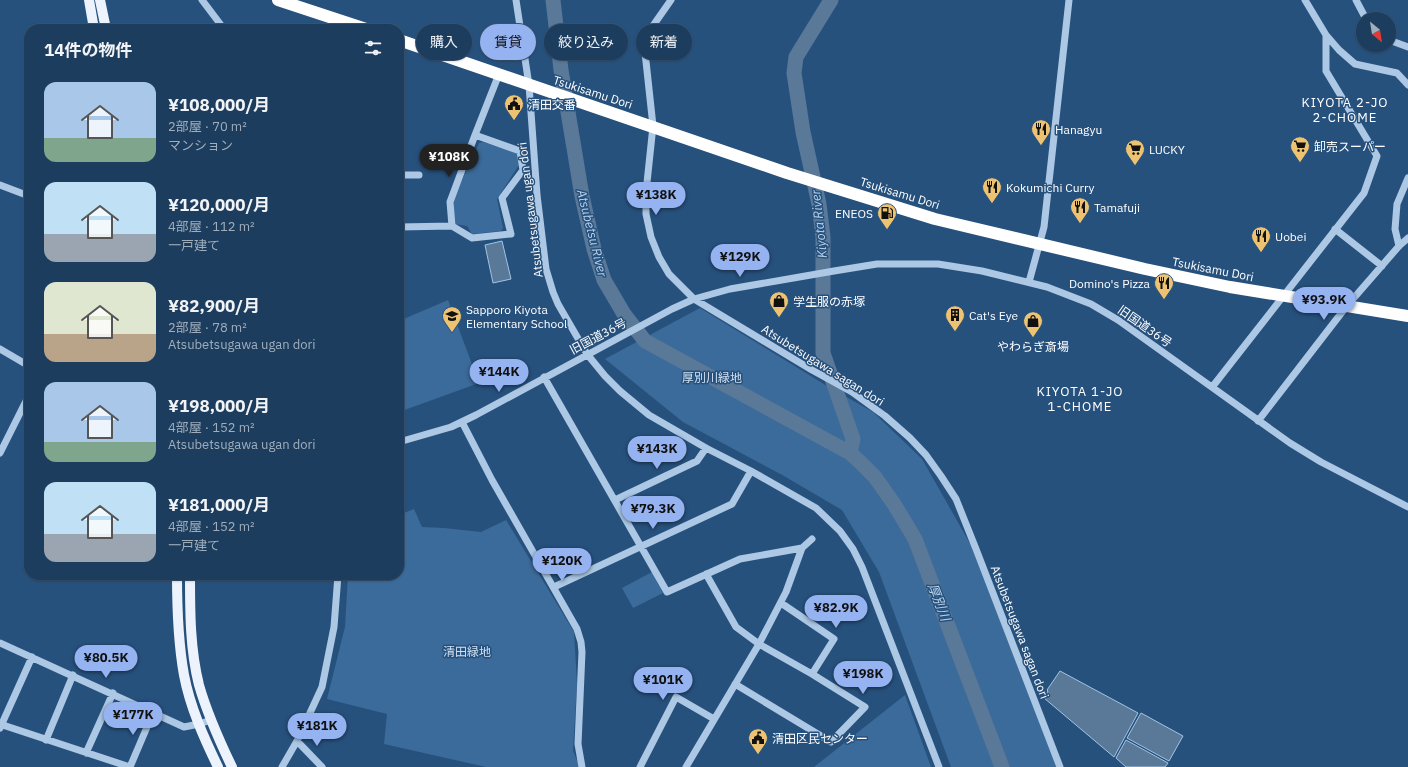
<!DOCTYPE html>
<html lang="ja">
<head>
<meta charset="utf-8">
<style>
	:root { --surface:#1d3d5e; --page:#254464; --text:#f1f3f6; --muted:#a0aebc; --line:#3b5673; --accent:#95b2f1 }
	body { margin:0; font-family:"IBM Plex Sans","Noto Sans JP",sans-serif; background:var(--page); color:var(--text); height:100vh; display:flex; flex-direction:column; font-size:15px; white-space:nowrap }
	* { box-sizing:border-box; margin:0 }
	p { font-size:13px; color:var(--muted) }
	.icon { flex:none; width:22px; height:22px; fill:none; stroke:currentColor; stroke-width:2; stroke-linecap:round; stroke-linejoin:round }
	.map { position:relative; flex:1; overflow:hidden }
	.drawer { position:absolute; left:24px; top:24px; width:380px; height:556px; display:flex; flex-direction:column; background:var(--surface); border-radius:16px; box-shadow:0 1px 3px #0004,0 0 0 1px var(--line) }
	.drawer>* { flex:none }
	.top-card { position:absolute; left:416px; top:24px; width:380px; height:36px; display:flex; gap:8px }
	.needle { width:26px; rotate:150deg }
	.tools { position:absolute; left:1356px; top:12px; display:grid; gap:8px }
	.tools a { display:grid; place-items:center; width:40px; height:40px; border-radius:50%; background:var(--surface); box-shadow:0 1px 3px #0004,0 0 0 1px var(--line); font-size:20px }
	.price { position:absolute; translate:-50% -34px; padding:0 9px; border-radius:14px; background:var(--accent); color:#111; font-size:13px; line-height:26px; filter:drop-shadow(0 1px 2px #0008) }
	.price::after { content:''; position:absolute; left:50%; top:24px; width:12px; height:9px; margin-left:-6px; background:inherit; clip-path:polygon(0 0,100% 0,50% 100%) }
	.price.active { background:#222; color:#fff }
	ul { padding:0; list-style:none }
	li { display:flex; align-items:center; gap:12px; height:100px; padding:0 20px }
	li span { display:grid; place-items:center; flex:none; width:112px; height:80px; border-radius:12px; color:#555 }
	li>.icon { margin-inline-start:auto }
	span .icon { width:48px; height:48px; fill:#fffc; stroke-width:1 }
	li b { font-size:17px }
	h2 { display:flex; justify-content:space-between; align-items:center; height:48px; padding:0 20px; font-size:17px }
	.pill { padding:0 14px; border-radius:18px; background:var(--surface); box-shadow:0 1px 3px #0004,0 0 0 1px var(--line); font-size:14px; line-height:36px }
	.pill.active { background:var(--accent); color:#111 }
	.map>svg:first-child { display:block }
</style>
</head>
<body>
<div class="map">
<svg width="1408" height="767" viewBox="0 0 1408 767">
	<rect width="100%" height="100%" fill="#27517d"/>
	<path fill="#3b6b9a" d="M483,142L517,153L519,165L497,199L503,228L501,231L472,234L467,226L454,224L453,200L479,143Z
		M448,300L479,383L399,412V321Z
		M700,308L827,386L873,412L922,459L972,547L1057,767H951L879,572L842,510L784,476L683,422L605,359Z
		M414,509L422,527L444,528L481,532L506,520L574,632L577,684L573,751L580,767H486L384,744L387,714L327,699L345,627L348,575H399V515Z
		M652,572L663,593L633,608L622,588Z
		M905,695L931,767H814Z"/>
	<path fill="#5a7897" stroke="#a1c4e5" d="M502,241L511,279L493,283L485,245Z
		M1060,671L1138,713L1114,757L1044,698L1048,691L1047,690Z
		M1141,713L1183,736L1169,761L1127,738Z
		M1126,740L1168,763L1165,767H1126L1116,758Z"/>
	<g fill="none" stroke-linecap="round" stroke-linejoin="round">
		<path stroke="#5a7897" stroke-width="15" d="M553,0L561,70L582,196L594,249L604,280L624,314L645,341L850,453L861,463L875,477L894,504L915,539L1002,767
			M831,0L796,57L794,73L803,132L819,204L823,237V353L853,439L850,453"/>
		<path stroke="#acc8e5" stroke-width="7" d="M202,0L224,29
			M516,0L529,85L537,195L546,269L553,292L558,304L587,354L605,376L620,391L649,415L706,448L751,471L816,508L840,531L853,549L862,567L939,767
			M671,0L650,30L644,43L653,126L646,192V214L651,237L659,257L669,274L694,299L812,370L852,392L885,416L910,438L926,455L941,476L956,499L976,549L1060,767
			M1356,0L1366,19
			M1326,35L1339,50L1355,64L1397,73L1408,85
			M1389,40L1408,47
			M399,175H419
			M0,185L29,196
			M452,226L450,202L475,135
			M399,227L452,226L472,238L511,234L502,198L523,170L520,151L475,135L499,74
			M1335,229L1382,266
			M1399,246L1395,229L1397,204L1408,178
			M1029,282L1044,227L1069,0
			M0,349L29,366
			M544,377L667,592L740,559L802,548
			M1213,386L1364,193L1377,156L1326,71V35L1305,0
			M1258,421L1346,307L1399,246L1408,238
			M462,422L492,480L577,629L581,642L582,652L578,744L582,767
			M399,442L451,427L476,415L672,309L694,299L730,289L834,271L877,264H938L982,271L1047,287L1091,304L1118,320L1290,443L1321,462L1408,507
			M0,453L29,395
			M615,500L697,461L706,448
			M706,574L736,627L759,644L812,674L865,707L831,742L735,684
			M554,587L732,504L751,471
			M781,603L834,639L812,674
			M0,643L184,727L199,724L211,720
			M0,724L130,767
			M0,728L32,657
			M46,740L73,675
			M297,741L322,767
			M86,753L113,693
			M130,767L153,713
			M282,767L297,741L322,687L334,627L338,575
			M640,767L676,697L714,719
			M686,767L759,644L786,592L802,548L812,539"/>
		<path stroke="#ecf3fd" stroke-width="10" d="M89,0L94,29
			M100,0L106,29
			M177,575C177,609 178,642 184,675C190,707 204,738 218,767
			M190,575C190,612 190,649 199,685C207,713 219,740 232,767"/>
		<path stroke="#fff" stroke-width="12" d="M278,0L366,29
			M399,40L787,173L935,219L1145,269L1230,287L1408,316"/>
	</g>
	<defs>
		<g id="civic-pin" transform="scale(1)"><path d="M0 17L-7.5 6A9.5 9.5 0 1 1 7.5 6Z" fill="#edc372" stroke="#27517d"/><path d="M-.6-6.5H3V-4.5H.6V-3L4-1V1h2V6H-6V1h2V-1L-.6-3ZM-1.2 2.5V6h2.4V2.5Z" fill="#111"/></g>
		<g id="restaurant-pin" transform="scale(1)"><path d="M0 17L-7.5 6A9.5 9.5 0 1 1 7.5 6Z" fill="#edc372" stroke="#27517d"/><path d="M-5-6h1v4h1v-4h1v4h1v-4h1v5L-1.5 .5V6h-2V.5L-5-1ZM5-6V6H3V1.5H1.5Q1.5-4 5-6Z" fill="#111"/></g>
		<g id="supermarket-pin" transform="scale(1)"><path d="M0 17L-7.5 6A9.5 9.5 0 1 1 7.5 6Z" fill="#edc372" stroke="#27517d"/><path d="M-6-5.5h2.5l.6 2H6L4.5 2H-2.5L-4.4-4H-6ZM-1.5 3.2a1.3 1.3 0 1 0 .1 0ZM3 3.2a1.3 1.3 0 1 0 .1 0Z" fill="#111"/></g>
		<g id="fuel-pin" transform="scale(1)"><path d="M0 17L-7.5 6A9.5 9.5 0 1 1 7.5 6Z" fill="#edc372" stroke="#27517d"/><path d="M-5.5-6h7V0h2V4h1.3V-2.5L3-4.5l.8-.8L6-3V5H2.5V1h-1V6h-7ZM-4.2-4.7v3.2H.2V-4.7Z" fill="#111"/></g>
		<g id="shop-pin" transform="scale(1)"><path d="M0 17L-7.5 6A9.5 9.5 0 1 1 7.5 6Z" fill="#edc372" stroke="#27517d"/><path d="M-5-2.5h2.3a2.7 3.5 0 0 1 5.4 0H5L5.5 6h-11ZM-1.5-2.5h3a1.5 2.3 0 0 0-3 0Z" fill="#111"/></g>
		<g id="building-pin" transform="scale(1)"><path d="M0 17L-7.5 6A9.5 9.5 0 1 1 7.5 6Z" fill="#edc372" stroke="#27517d"/><path d="M-4-6H4V6H1V3H-1V6H-4ZM-2.5-4.3h1.7v1.8h-1.7ZM.8-4.3h1.7v1.8H.8ZM-2.5-1h1.7V.8h-1.7ZM.8-1h1.7V.8H.8Z" fill="#111"/></g>
		<g id="school-pin" transform="scale(1)"><path d="M0 17L-7.5 6A9.5 9.5 0 1 1 7.5 6Z" fill="#edc372" stroke="#27517d"/><path d="M0-5L7-2L0 1L-7-2ZM-4 1L0 2.5L4 1V4Q0 6-4 4Z" fill="#111"/></g>
	</defs>
	<g fill-rule="evenodd">
		<use href="#civic-pin" x="514" y="104"/>
		<use href="#restaurant-pin" x="1041" y="129"/>
		<use href="#supermarket-pin" x="1300" y="146"/>
		<use href="#supermarket-pin" x="1135" y="149"/>
		<use href="#restaurant-pin" x="992" y="187"/>
		<use href="#restaurant-pin" x="1080" y="207"/>
		<use href="#fuel-pin" x="887" y="213"/>
		<use href="#restaurant-pin" x="1261" y="236"/>
		<use href="#restaurant-pin" x="1164" y="283"/>
		<use href="#shop-pin" x="779" y="301"/>
		<use href="#building-pin" x="955" y="315"/>
		<use href="#school-pin" x="452" y="316"/>
		<use href="#shop-pin" x="1033" y="321"/>
		<use href="#civic-pin" x="758" y="738"/>
	</g>
	<g text-anchor="middle" dominant-baseline="central" stroke-width="3" stroke-linejoin="round" paint-order="stroke">
		<g font-size="12" fill="#fff" stroke="#27517d">
			<text transform="translate(593 92) rotate(18)">Tsukisamu Dori</text>
			<text transform="translate(900 193) rotate(17)">Tsukisamu Dori</text>
			<text transform="translate(530 210) rotate(-97)">Atsubetsugawa ugan dori</text>
			<text transform="translate(1213 269) rotate(11)">Tsukisamu Dori</text>
			<text transform="translate(1145 326) rotate(35)">旧国道36号</text>
			<text transform="translate(598 336) rotate(-28)">旧国道36号</text>
			<text transform="translate(823 365) rotate(32)">Atsubetsugawa sagan dori</text>
			<text transform="translate(1020 632) rotate(69)">Atsubetsugawa sagan dori</text>
		</g>
		<g font-size="12" fill="#fff" stroke="#27517d" text-anchor="start">
			<text x="528" y="104">清田交番</text>
			<text x="1055" y="129">Hanagyu</text>
			<text x="1314" y="146">卸売スーパー</text>
			<text x="1149" y="149">LUCKY</text>
			<text x="1006" y="187">Kokumichi Curry</text>
			<text x="1094" y="207">Tamafuji</text>
			<text x="873" y="213" text-anchor="end">ENEOS</text>
			<text x="1275" y="236">Uobei</text>
			<text x="1150" y="283" text-anchor="end">Domino's Pizza</text>
			<text x="793" y="301">学生服の赤塚</text>
			<text x="466" y="309">Sapporo Kiyota<tspan x="466" dy="14">Elementary School</tspan></text>
			<text x="969" y="315">Cat's Eye</text>
			<text x="1033" y="346" text-anchor="middle">やわらぎ斎場</text>
			<text x="772" y="738">清田区民センター</text>
		</g>
		<g font-size="12" fill="#cfe1f4" stroke="#27517d">
			<text x="712" y="377">厚別川緑地</text>
			<text x="467" y="651">清田緑地</text>
		</g>
		<g font-size="13" letter-spacing="1" fill="#fff" stroke="#27517d">
			<text x="1345" y="102">KIYOTA 2-JO<tspan x="1345" dy="15">2-CHOME</tspan></text>
			<text x="1080" y="391">KIYOTA 1-JO<tspan x="1080" dy="15">1-CHOME</tspan></text>
		</g>
		<g font-size="13" font-style="italic" fill="#b7d2ec" stroke="#27517d">
			<text transform="translate(819 224) rotate(-96)">Kiyota River</text>
			<text transform="translate(592 233) rotate(76)">Atsubetsu River</text>
			<text transform="translate(939 602) rotate(69)">厚別川</text>
		</g>
	</g>
</svg>
<div class="tools">
<a><svg class="needle" viewBox="-14 -14 28 28"><path d="M0-13l5 13h-10z" fill="#e53935"/><path d="M0 13l5-13h-10z" fill="#a0aebc"/></svg></a>
</div>
<b class="price active" style="left:449px;top:178px">¥108K</b>
<b class="price" style="left:656px;top:216px">¥138K</b>
<b class="price" style="left:740px;top:278px">¥129K</b>
<b class="price" style="left:1324px;top:321px">¥93.9K</b>
<b class="price" style="left:499px;top:393px">¥144K</b>
<b class="price" style="left:657px;top:470px">¥143K</b>
<b class="price" style="left:653px;top:530px">¥79.3K</b>
<b class="price" style="left:562px;top:582px">¥120K</b>
<b class="price" style="left:836px;top:629px">¥82.9K</b>
<b class="price" style="left:106px;top:679px">¥80.5K</b>
<b class="price" style="left:863px;top:695px">¥198K</b>
<b class="price" style="left:663px;top:701px">¥101K</b>
<b class="price" style="left:133px;top:736px">¥177K</b>
<b class="price" style="left:317px;top:747px">¥181K</b>
<div class="top-card">
<a class="pill">購入</a>
<a class="pill active">賃貸</a>
<a class="pill">絞り込み</a>
<a class="pill">新着</a>
</div>
<section class="drawer">
<h2>14件の物件<svg class="icon" aria-label="filters" viewBox="0 0 24 24"><path d="M4 7h16M4 17h16"/><circle cx="9" cy="7" r="2"/><circle cx="15" cy="17" r="2"/></svg></h2>
<ul>
<li><span style="background:linear-gradient(#a9c7e8 70%,#7fa58c 0)"><svg class="icon" aria-label="home" viewBox="0 0 24 24"><path d="M3 11l9-7 9 7M6 9v11h12V9"/></svg></span><div><b>¥108,000/月</b><p>2部屋 · 70 m²</p><p>マンション</p></div></li>
<li><span style="background:linear-gradient(#bfe0f5 65%,#9aa5b1 0)"><svg class="icon" aria-label="home" viewBox="0 0 24 24"><path d="M3 11l9-7 9 7M6 9v11h12V9"/></svg></span><div><b>¥120,000/月</b><p>4部屋 · 112 m²</p><p>一戸建て</p></div></li>
<li><span style="background:linear-gradient(#dfe7d0 65%,#b9a48a 0)"><svg class="icon" aria-label="home" viewBox="0 0 24 24"><path d="M3 11l9-7 9 7M6 9v11h12V9"/></svg></span><div><b>¥82,900/月</b><p>2部屋 · 78 m²</p><p>Atsubetsugawa ugan dori</p></div></li>
<li><span style="background:linear-gradient(#a9c7e8 75%,#7fa58c 0)"><svg class="icon" aria-label="home" viewBox="0 0 24 24"><path d="M3 11l9-7 9 7M6 9v11h12V9"/></svg></span><div><b>¥198,000/月</b><p>4部屋 · 152 m²</p><p>Atsubetsugawa ugan dori</p></div></li>
<li><span style="background:linear-gradient(#bfe0f5 65%,#9aa5b1 0)"><svg class="icon" aria-label="home" viewBox="0 0 24 24"><path d="M3 11l9-7 9 7M6 9v11h12V9"/></svg></span><div><b>¥181,000/月</b><p>4部屋 · 152 m²</p><p>一戸建て</p></div></li>
</ul>
</section>
</div>
</body>
</html>
